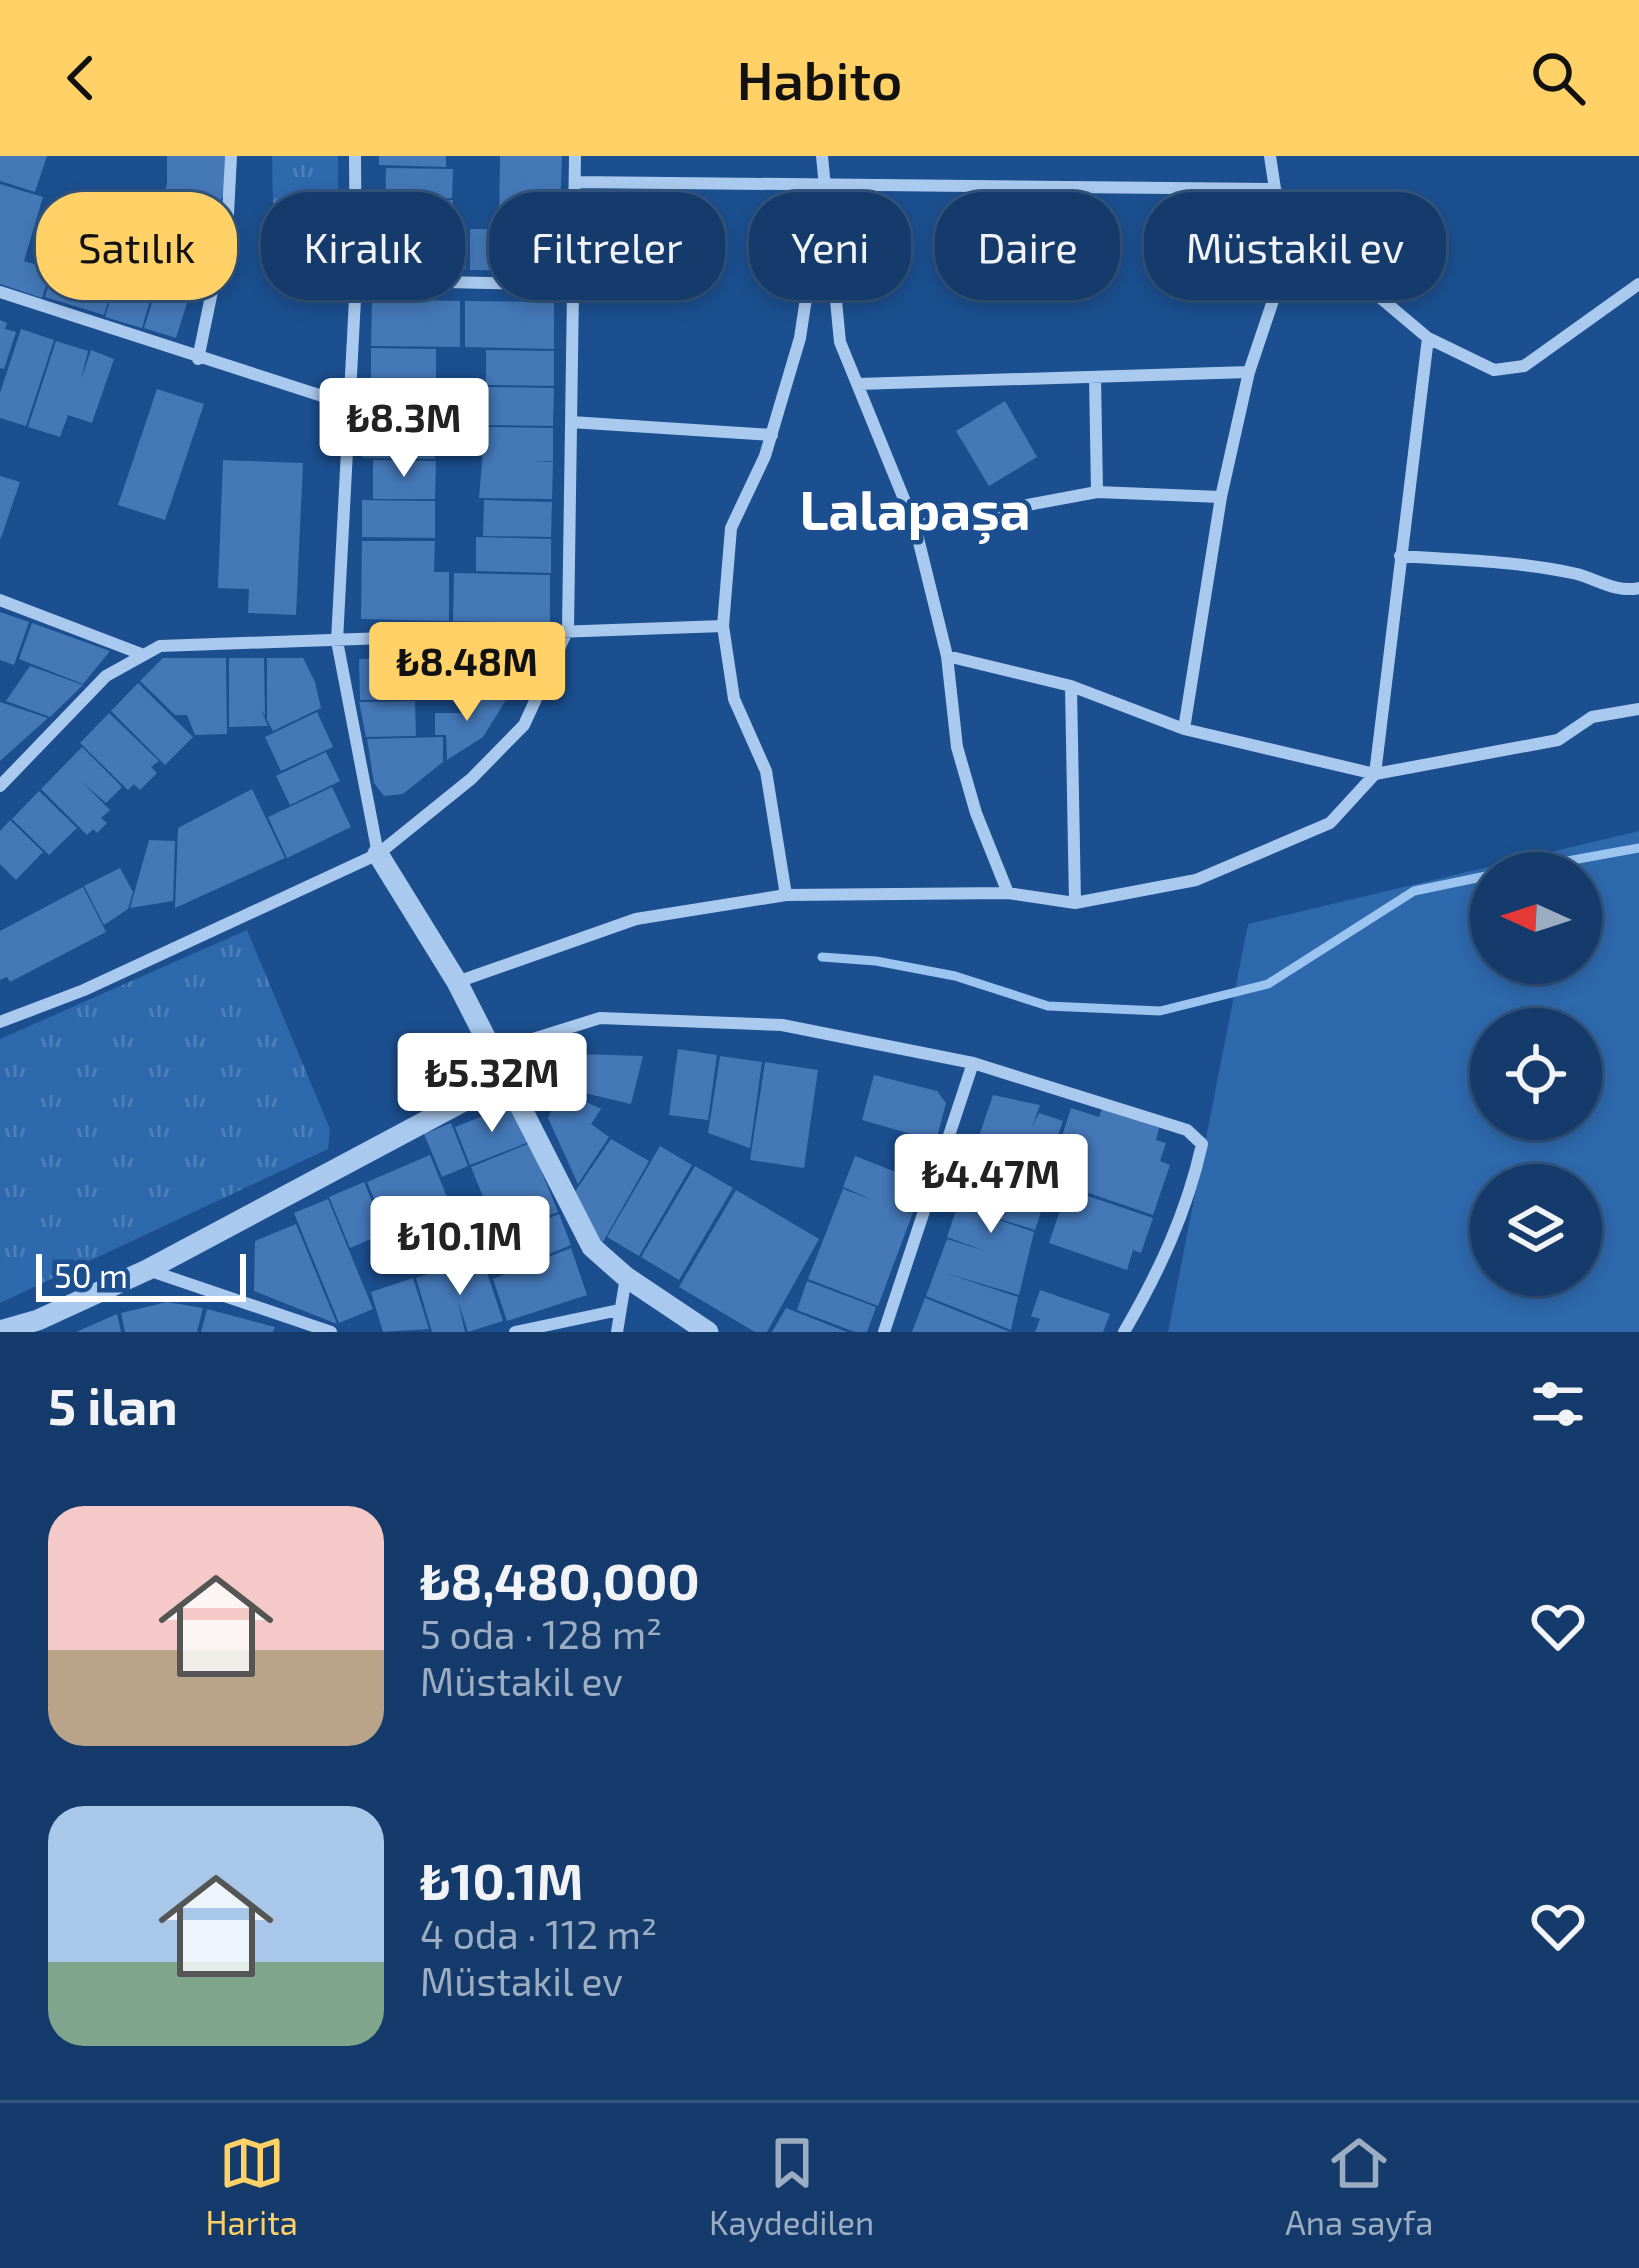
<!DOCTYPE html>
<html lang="tr">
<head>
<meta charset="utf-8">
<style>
	:root { --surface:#143b6b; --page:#214673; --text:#f1f3f6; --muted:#9dadc1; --line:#33557e; --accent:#ffd166 }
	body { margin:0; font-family:"Exo 2",sans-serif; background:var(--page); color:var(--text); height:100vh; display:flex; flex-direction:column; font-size:45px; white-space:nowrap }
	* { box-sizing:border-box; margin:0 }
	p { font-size:39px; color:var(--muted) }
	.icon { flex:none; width:66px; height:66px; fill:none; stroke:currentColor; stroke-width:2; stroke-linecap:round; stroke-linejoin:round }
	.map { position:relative; height:1176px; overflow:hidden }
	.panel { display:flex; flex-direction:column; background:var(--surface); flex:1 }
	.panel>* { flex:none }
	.hud { position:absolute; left:36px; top:36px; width:1569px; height:108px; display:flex; gap:24px }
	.needle { width:78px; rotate:273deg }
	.fabs { position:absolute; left:1470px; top:696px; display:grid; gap:24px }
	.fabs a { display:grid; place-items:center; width:132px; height:132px; border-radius:50%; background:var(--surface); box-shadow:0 6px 18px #0003,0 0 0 3px var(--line); font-size:60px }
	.scale { position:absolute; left:36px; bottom:30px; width:210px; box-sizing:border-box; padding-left:12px; border:6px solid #fff; border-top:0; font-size:33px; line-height:42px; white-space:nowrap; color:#fff; -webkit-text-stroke:9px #1b4f8f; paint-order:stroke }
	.price { position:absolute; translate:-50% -102px; padding:0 27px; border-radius:12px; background:#fff; color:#222; font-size:39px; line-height:78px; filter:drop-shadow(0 3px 6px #0008) }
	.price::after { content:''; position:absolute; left:50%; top:72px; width:36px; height:27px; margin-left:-18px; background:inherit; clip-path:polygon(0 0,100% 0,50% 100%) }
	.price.current { background:var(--accent); color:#111 }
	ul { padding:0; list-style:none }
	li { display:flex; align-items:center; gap:36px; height:300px; padding:0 48px }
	li span { display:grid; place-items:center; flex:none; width:336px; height:240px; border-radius:36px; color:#555 }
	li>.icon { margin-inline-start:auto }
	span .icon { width:144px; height:144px; fill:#fffc; stroke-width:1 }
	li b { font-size:51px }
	h2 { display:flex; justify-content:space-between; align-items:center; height:144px; padding:0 48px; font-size:51px }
	.tag { padding:0 42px; border-radius:48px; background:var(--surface); box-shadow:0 6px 18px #0003,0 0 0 3px var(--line); font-size:42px; line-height:108px }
	.tag.current { background:var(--accent); color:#111 }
	header { display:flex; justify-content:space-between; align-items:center; height:156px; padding:0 48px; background:var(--accent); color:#111; font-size:54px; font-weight:600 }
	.dock { display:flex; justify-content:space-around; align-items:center; height:168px; border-top:3px solid var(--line); background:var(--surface); font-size:33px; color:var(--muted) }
	.dock a { display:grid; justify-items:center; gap:6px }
	.dock .current { color:var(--accent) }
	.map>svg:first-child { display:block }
</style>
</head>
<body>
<header><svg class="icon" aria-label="back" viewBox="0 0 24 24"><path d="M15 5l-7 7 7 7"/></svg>Habito<svg class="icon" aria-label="search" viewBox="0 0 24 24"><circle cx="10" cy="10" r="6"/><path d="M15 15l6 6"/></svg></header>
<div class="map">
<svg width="1639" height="1176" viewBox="0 0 1639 1176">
	<defs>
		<pattern id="park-tufts" width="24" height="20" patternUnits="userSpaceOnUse" patternTransform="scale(3)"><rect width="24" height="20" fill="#2e69ad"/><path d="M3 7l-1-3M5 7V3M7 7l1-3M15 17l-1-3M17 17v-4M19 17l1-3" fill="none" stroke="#4d80b9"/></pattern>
	</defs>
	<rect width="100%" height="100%" fill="#1b4f8f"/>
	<path fill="#2e69ad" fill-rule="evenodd" d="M1639,675V1176H1168L1248,768ZM1491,717H1581V807H1491ZM1491,873H1581V963H1491ZM1491,1029H1581V1119H1491Z"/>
	<path fill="url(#park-tufts)" d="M272,0H338V48L273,49Z
		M247,774L330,973L328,993L0,1147V883Z"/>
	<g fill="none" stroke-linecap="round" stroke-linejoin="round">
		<path stroke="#9cc4f0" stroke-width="9" d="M1501,717L1639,692
			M822,801L876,805L955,820L1048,850L1160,855L1268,828L1414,735L1491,719"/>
	</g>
	<path fill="#4478b7" d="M0,0H47L35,36L0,25Z
		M167,0H225L224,37L210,66L161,51L167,27Z
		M379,0H446V11L379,9Z
		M500,0H562L558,115L470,114V73H499Z
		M386,12L453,13L452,42L431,43L453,44L452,72H467L466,113H423L424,72L443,70L385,69Z
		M0,28L43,41L24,105L51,113L42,142L0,128Z
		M75,47L133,66L104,159L45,141Z
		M159,54L209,69L199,103L149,88Z
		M149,90L198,105L188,141L138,127Z
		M117,122L153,134L142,172L105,161Z
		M156,134L188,144L176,182L144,172Z
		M372,143L460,145V191L371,190Z
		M465,145L554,146V193L465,191Z
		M0,164L7,167L5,173L16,176L4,213L0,212Z
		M21,173L54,184L26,270L0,262V237Z
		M56,185L88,195L81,224L91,194L114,203L92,267L68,259L60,281L28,271Z
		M371,192L436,193V229L371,228Z
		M486,194L554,195V230L486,229Z
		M362,230L436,231L435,267L362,266Z
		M486,231L554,232L553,270L485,269Z
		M157,233L204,248L165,364L118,349Z
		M1005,245L1037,301L989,330L956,275Z
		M362,269H436L435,303L362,302Z
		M485,271L553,272V305L534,306H553L552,343L479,342Z
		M223,304L303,307L296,459L248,457L249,433L218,432Z
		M373,304L436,305L435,343H373Z
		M0,320L20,326L1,382H0Z
		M362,344L435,345V382L362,381Z
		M484,344L552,346L551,381L483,380Z
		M476,381L551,383V417L476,415Z
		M362,385H435L434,416H449V465L361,463Z
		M454,417L550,419V467L453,465Z
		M0,456L29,466L14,509L0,504Z
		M32,467L110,495L83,528L19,503Z
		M522,500L521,516L506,542H436V502Z
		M432,501L433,543L360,544L359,503Z
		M163,502H226L227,578L195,579L187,559H175L140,525Z
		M229,502H264L265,560L261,554L268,570L229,571Z
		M267,502H303L315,526L321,552L273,575L267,564Z
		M30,510L83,529L50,561L6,545Z
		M138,527L193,581L165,609L111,555Z
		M463,544H506L483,581L447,604L446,579H435V557H463Z
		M415,545L416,580L366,581L359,546Z
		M0,546L48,562L0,605Z
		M317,556L333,591L281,615L265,581Z
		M109,557L159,605L151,611L157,617L140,634L134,628L128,634L80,587Z
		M443,581V606L403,638L384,640L374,627L367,583Z
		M82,591L122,631L106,647L82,626L110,654L101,662L107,667L97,677L93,673L87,679L41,633Z
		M326,596L340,625L290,649L276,620Z
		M332,631L351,671L287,702L268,661Z
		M252,633L285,702L175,752L178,672Z
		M39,635L77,672L49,699L12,663Z
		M10,664L43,696L16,724L0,708V675Z
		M149,684L175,685L173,745L130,752Z
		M120,712L133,736L128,753L104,769L84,730Z
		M83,731L106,776L10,826L7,821L0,824V775Z
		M678,893L717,899L708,964L669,959Z
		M578,898L643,900L631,948L555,930L559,909Z
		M720,900L762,906L750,992L708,977Z
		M765,906L818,914L804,1012L750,1004Z
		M874,919L937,935L946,947L936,985L862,964Z
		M561,934L601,953L591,968L609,981L578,1028L548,962Z
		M993,939L1040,949L1032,971L1039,957L1063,965L1048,1007L978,983Z
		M513,948L529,986L470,1009L455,971Z
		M1071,952L1099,961L1102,953L1159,972L1156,984L1166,987L1160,1005L1170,1009L1153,1059L1068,1030L1077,1003L1057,996Z
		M451,967L468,1010L442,1021L424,978Z
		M611,983L649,1005L600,1091L572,1040Z
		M979,986L1047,1008L1037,1038L1046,1041L1035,1074L964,1052L1034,1076L1019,1139L945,1117L1018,1141L1011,1174L926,1140L947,1083L985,1095L947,1081Z
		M530,987L558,1056L499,1080L471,1011Z
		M660,990L692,1009L639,1100L607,1081Z
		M430,999L451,1051L388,1076L367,1026Z
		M855,1000L924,1027L878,1150L808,1123L843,1033L873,1044L843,1031Z
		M695,1010L733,1032L679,1124L641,1101Z
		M364,1026L385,1077L350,1092L329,1041Z
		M1067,1033L1153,1062L1141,1097L1133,1094L1127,1114L1049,1087Z
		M736,1034L819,1083L767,1176H755L679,1131Z
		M328,1043L373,1153L339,1167L294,1057Z
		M559,1058L571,1089L513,1113L500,1082Z
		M296,1068L337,1168L254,1135L255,1085Z
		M571,1092L587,1139L507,1165L493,1123Z
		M482,1101L503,1165L468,1176L458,1145L465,1176H432L416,1122Z
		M413,1122L429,1173L383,1176L371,1136Z
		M807,1125L876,1151L867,1176H855L797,1154Z
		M1040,1134L1110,1158L1103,1176H1035L1040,1163L1031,1160Z
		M925,1142L1010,1176H912Z
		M167,1146L203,1152L197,1176H125L121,1157Z
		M786,1152L847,1176H772Z
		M207,1153L275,1171L273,1176H201Z
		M117,1158L121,1176H76Z"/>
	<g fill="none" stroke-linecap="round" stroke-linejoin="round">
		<path stroke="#a9c9ee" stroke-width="12" d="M355,0L356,124L337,485L378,698
			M822,0L840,186L915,370L947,500L957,591L976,657L1008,737
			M1270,0L1275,33L1295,79L1333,102L1428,182L1494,214L1524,210L1639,128
			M575,26L1275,33
			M356,124L572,129
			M0,136L350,249
			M198,203L228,58L231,0
			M1095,221L1097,336
			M858,228L1249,216
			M571,266L772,279
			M915,370L1097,336L1221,341
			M1400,400C1458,404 1519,405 1577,418C1598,424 1617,437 1639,432
			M0,444L144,499
			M947,500L1071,530L1184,573L1375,618L1428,182
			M1071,530L1075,747
			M1184,573L1221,341L1249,216L1295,79
			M0,630L106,520L160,490L723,470
			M786,739L766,615L734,543L723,470L731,372L765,300L800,182L820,50
			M457,826L636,763L786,739L1008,737L1075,747L1196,724L1330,667L1375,618L1558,584L1592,561L1639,553
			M0,866L84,834L378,698L471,623L524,569L568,473L575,0
			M491,896L600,862L782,869L973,907L1187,974L1202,988C1187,1056 1159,1116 1124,1176
			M151,1115L331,1176
			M515,1176L619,1154
			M617,1176L626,1121
			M884,1176L973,907"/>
		<path stroke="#a9c9ee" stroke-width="21" d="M378,698L457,826L592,1091L626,1121L708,1176
			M0,1175L38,1164L147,1114L505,923"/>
	</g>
	<g text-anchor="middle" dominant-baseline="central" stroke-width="9" stroke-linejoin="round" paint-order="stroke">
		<g font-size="54" font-weight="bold" fill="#fff" stroke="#1b4f8f">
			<text x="915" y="352">Lalapaşa</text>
		</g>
	</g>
</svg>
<div class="fabs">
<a><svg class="needle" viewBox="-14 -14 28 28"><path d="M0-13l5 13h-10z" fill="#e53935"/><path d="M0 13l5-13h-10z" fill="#9dadc1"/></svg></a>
<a><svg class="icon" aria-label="locate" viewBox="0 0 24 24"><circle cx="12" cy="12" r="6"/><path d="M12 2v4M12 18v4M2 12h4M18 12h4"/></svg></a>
<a><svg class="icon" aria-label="layers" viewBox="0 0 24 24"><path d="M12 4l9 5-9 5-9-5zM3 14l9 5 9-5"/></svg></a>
</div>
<div class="scale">50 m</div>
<b class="price" style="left:404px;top:324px">₺8.3M</b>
<b class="price current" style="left:467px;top:568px">₺8.48M</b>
<b class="price" style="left:492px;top:979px">₺5.32M</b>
<b class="price" style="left:991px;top:1080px">₺4.47M</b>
<b class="price" style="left:460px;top:1142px">₺10.1M</b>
<div class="hud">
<a class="tag current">Satılık</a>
<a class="tag">Kiralık</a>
<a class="tag">Filtreler</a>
<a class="tag">Yeni</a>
<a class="tag">Daire</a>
<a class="tag">Müstakil ev</a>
</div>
</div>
<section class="panel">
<h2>5 ilan<svg class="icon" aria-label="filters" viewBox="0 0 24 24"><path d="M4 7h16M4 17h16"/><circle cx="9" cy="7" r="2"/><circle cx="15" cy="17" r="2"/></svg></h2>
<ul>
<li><span style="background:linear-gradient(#f6c9c9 60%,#b9a48a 0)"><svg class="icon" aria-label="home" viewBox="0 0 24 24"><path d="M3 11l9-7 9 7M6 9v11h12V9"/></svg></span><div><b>₺8,480,000</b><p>5 oda · 128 m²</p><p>Müstakil ev</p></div><svg class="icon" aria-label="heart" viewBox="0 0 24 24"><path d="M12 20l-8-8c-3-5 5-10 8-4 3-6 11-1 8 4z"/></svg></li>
<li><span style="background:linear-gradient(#a9c7e8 65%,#7fa58c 0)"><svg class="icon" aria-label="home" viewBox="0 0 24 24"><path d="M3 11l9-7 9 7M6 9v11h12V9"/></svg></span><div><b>₺10.1M</b><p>4 oda · 112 m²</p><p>Müstakil ev</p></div><svg class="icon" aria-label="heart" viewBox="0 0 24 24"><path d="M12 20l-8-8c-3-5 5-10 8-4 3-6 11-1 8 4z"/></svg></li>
</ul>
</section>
<nav class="dock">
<a class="current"><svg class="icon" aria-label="map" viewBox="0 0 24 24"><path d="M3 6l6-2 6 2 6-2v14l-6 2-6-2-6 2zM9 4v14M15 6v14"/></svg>Harita</a>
<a><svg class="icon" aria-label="saved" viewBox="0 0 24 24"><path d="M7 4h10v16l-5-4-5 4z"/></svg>Kaydedilen</a>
<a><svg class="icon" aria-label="home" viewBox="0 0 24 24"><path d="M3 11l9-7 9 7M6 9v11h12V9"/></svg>Ana sayfa</a>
</nav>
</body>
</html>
